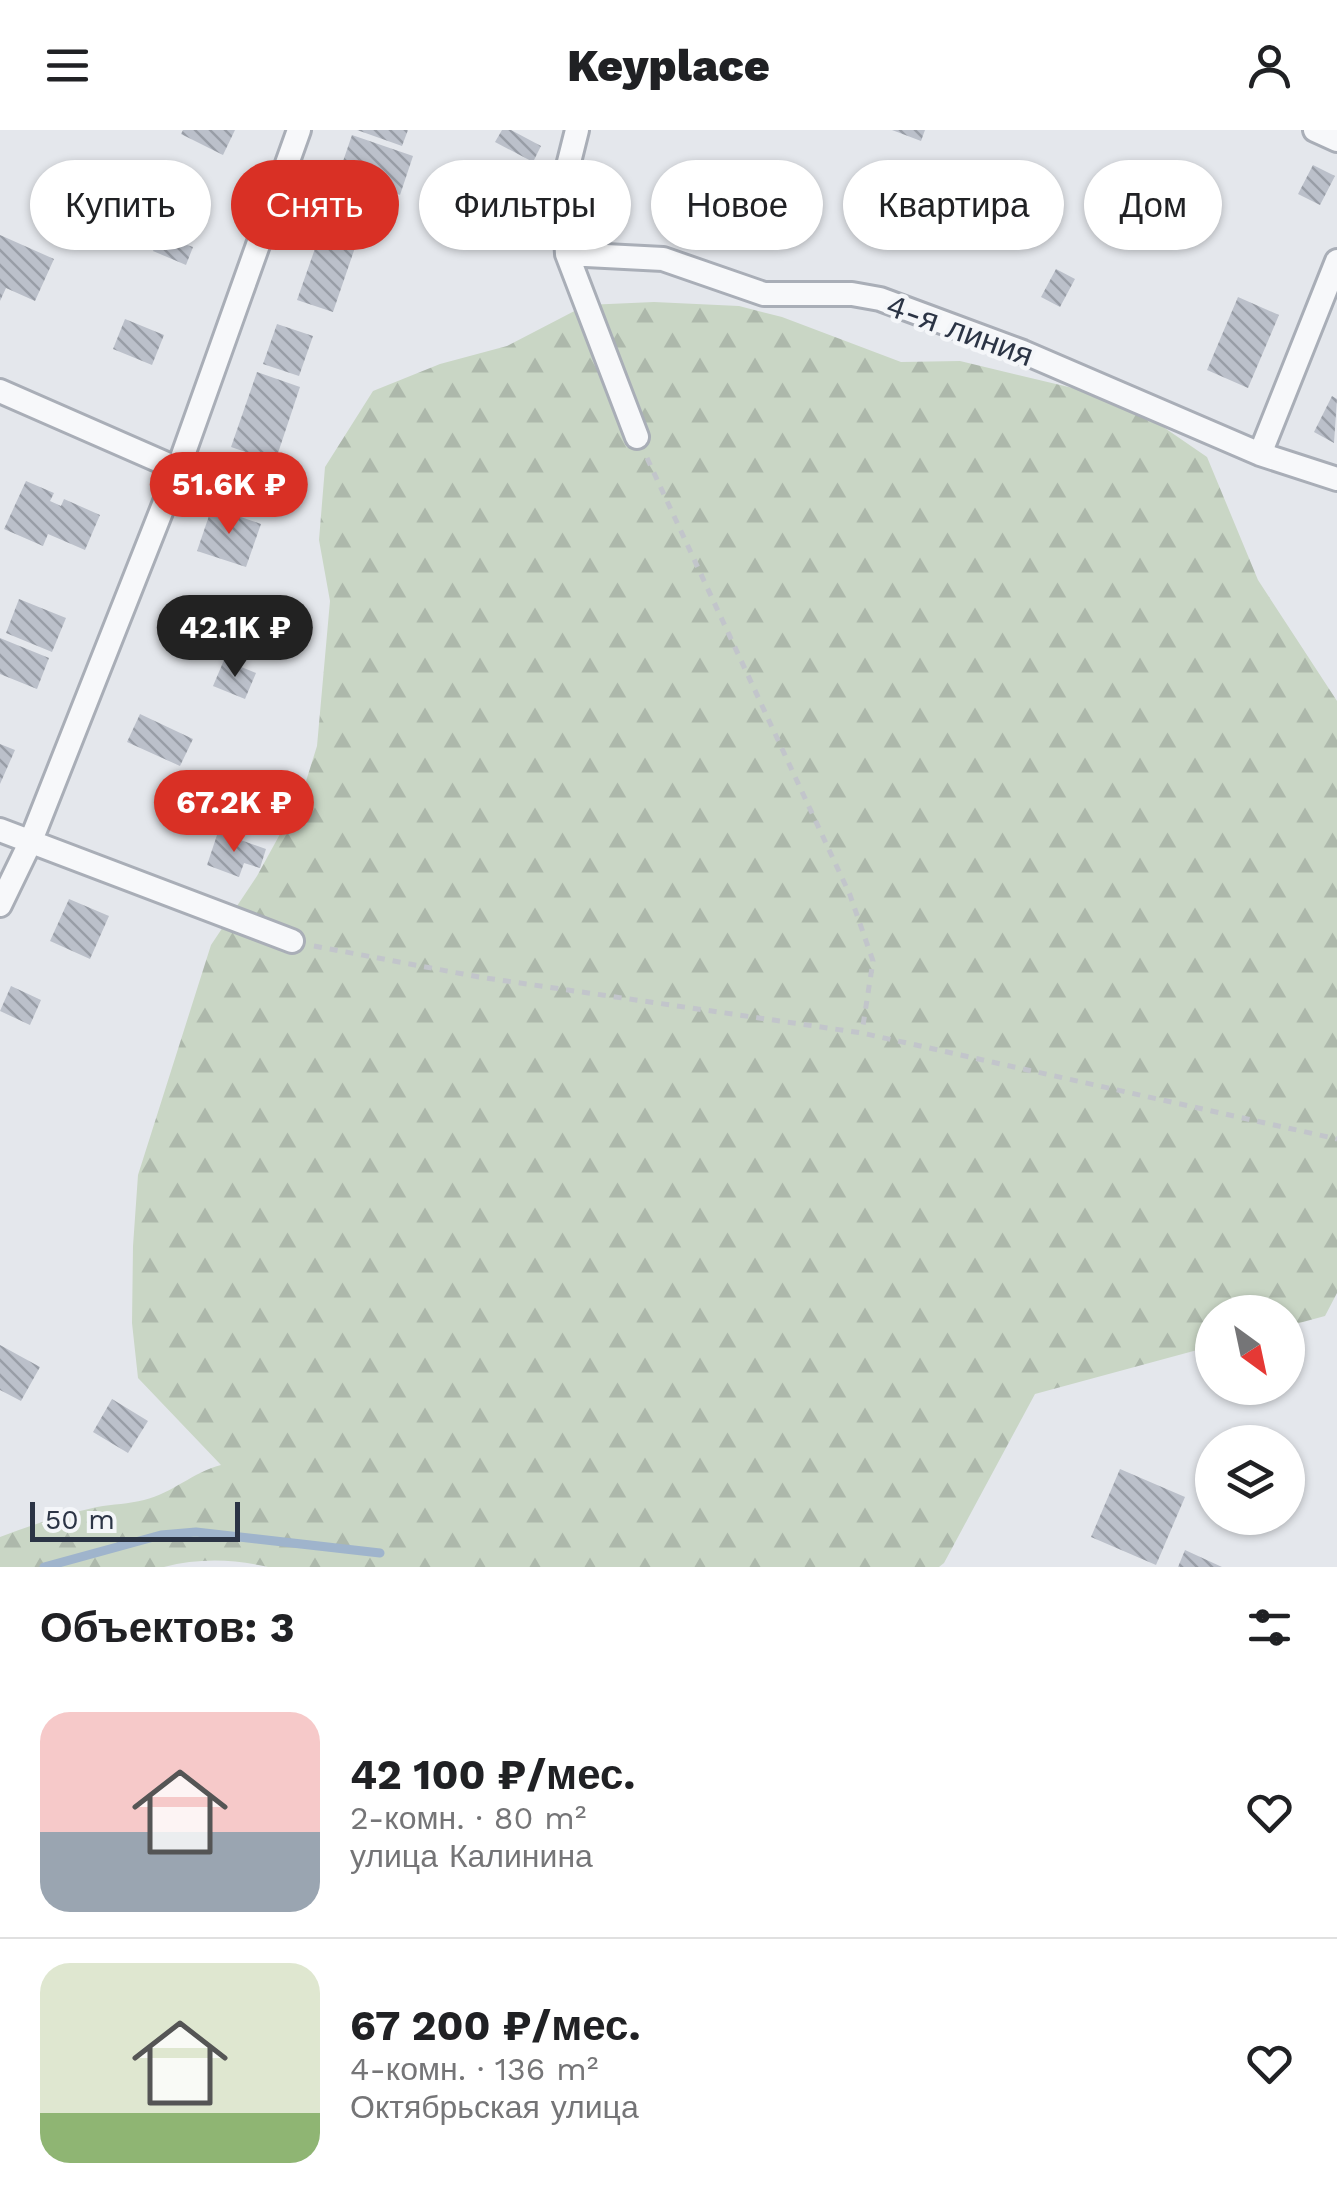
<!DOCTYPE html>
<html lang="ru">
<head>
<meta charset="utf-8">
<style>
	:root { --surface:#fff; --page:#f6f6f6; --text:#202124; --muted:#757577; --line:#e0e0e0; --accent:#d93025 }
	body { margin:0; font-family:"Work Sans",sans-serif; background:var(--page); color:var(--text); height:100vh; display:flex; flex-direction:column; font-size:38px; white-space:nowrap }
	* { box-sizing:border-box; margin:0 }
	p { font-size:32px; color:var(--muted) }
	.icon { flex:none; width:55px; height:55px; fill:none; stroke:currentColor; stroke-width:2; stroke-linecap:round; stroke-linejoin:round }
	.map { position:relative; height:1437px; overflow:hidden }
	.details { display:flex; flex-direction:column; background:var(--surface); flex:1 }
	.details>* { flex:none }
	.guide { position:absolute; left:30px; top:30px; width:1278px; height:90px; display:flex; gap:20px }
	.needle { width:65px; rotate:147deg }
	.fabs { position:absolute; left:1195px; top:1165px; display:grid; gap:20px }
	.fabs a { display:grid; place-items:center; width:110px; height:110px; border-radius:50%; background:var(--surface); box-shadow:0 2px 8px #0004; font-size:50px }
	.scale { position:absolute; left:30px; bottom:25px; width:210px; box-sizing:border-box; padding-left:10px; border:5px solid #2b3445; border-top:0; font-size:28px; line-height:35px; white-space:nowrap; color:#2b3445; -webkit-text-stroke:8px #f4f6f9; paint-order:stroke }
	.price { position:absolute; translate:-50% -85px; padding:0 22px; border-radius:35px; background:var(--accent); color:#fff; font-size:32px; line-height:65px; filter:drop-shadow(0 2px 5px #0008) }
	.price::after { content:''; position:absolute; left:50%; top:60px; width:30px; height:22px; margin-left:-15px; background:inherit; clip-path:polygon(0 0,100% 0,50% 100%) }
	.price.on { background:#222; color:#fff }
	ul { padding:0; list-style:none }
	li { display:flex; align-items:center; gap:30px; height:250px; padding:0 40px }
	li+li { border-top:2px solid var(--line) }
	li span { display:grid; place-items:center; flex:none; width:280px; height:200px; border-radius:30px; color:#555 }
	li>.icon { margin-inline-start:auto }
	span .icon { width:120px; height:120px; fill:#fffc; stroke-width:1 }
	li b { font-size:42px }
	h2 { display:flex; justify-content:space-between; align-items:center; height:120px; padding:0 40px; font-size:42px }
	.tag { padding:0 35px; border-radius:45px; background:var(--surface); box-shadow:0 2px 8px #0004; font-size:35px; line-height:90px }
	.tag.on { background:var(--accent); color:#fff }
	header { display:flex; justify-content:space-between; align-items:center; height:130px; padding:0 40px; background:var(--surface); font-size:45px; font-weight:800 }
	.map>svg:first-child { display:block }
</style>
</head>
<body>
<header><svg class="icon" aria-label="menu" viewBox="0 0 24 24"><path d="M4 6h16M4 12h16M4 18h16"/></svg>Keyplace<svg class="icon" aria-label="person" viewBox="0 0 24 24"><circle cx="12" cy="8" r="4"/><path d="M4 21q1-7 8-7t8 7"/></svg></header>
<div class="map">
<svg width="1337" height="1437" viewBox="0 0 1337 1437">
	<defs>
		<pattern id="forest-firs" width="22" height="20" patternUnits="userSpaceOnUse" patternTransform="scale(2.5)"><rect width="22" height="20" fill="#c9d6c5"/><path d="M5 1l3.5 6h-7zM16 11l3.5 6h-7z" fill="#adb8ab"/></pattern>
		<pattern id="building-back-hatch" width="6" height="6" patternUnits="userSpaceOnUse" patternTransform="scale(2.5)"><rect width="6" height="6" fill="#bbc0ca"/><path d="M-1 5l2 2M0 0l6 6M5-1l2 2" fill="none" stroke="#989da6"/></pattern>
	</defs>
	<rect width="100%" height="100%" fill="#e4e7ec"/>
	<path fill="url(#forest-firs)" d="M654,172L739,176L782,187L901,232L960,231L1077,259L1156,292L1207,327L1258,450L1337,571V1163L1325,1186L1288,1196V1182H1212V1216L1035,1264L944,1433L939,1437H268C233,1429 199,1428 164,1437H0V1407C32,1395 64,1384 97,1377C113,1374 129,1374 144,1370C173,1363 193,1342 221,1335L138,1248L132,1193L133,1116L138,1045L211,815L257,746L302,664L317,616L330,471L319,410L325,337L373,261L440,234L507,216L586,175Z"/>
	<g fill="none" stroke-linecap="round" stroke-linejoin="round">
		<path stroke="#9fb4cc" stroke-width="9" d="M44,1437L161,1405L196,1402L380,1423"/>
	</g>
	<path fill="url(#building-back-hatch)" d="M183,0H235L223,25L181,4Z
		M357,0H408L402,16Z
		M502,0H511L541,16L533,32L495,12Z
		M892,0H925L921,11Z
		M352,5L413,26L400,65L376,56L363,94L326,81Z
		M1313,35L1335,46L1320,75L1298,64Z
		M477,71L513,85L501,117L464,103Z
		M968,73L992,83L982,106L958,95Z
		M325,90L360,103L333,182L297,170Z
		M164,93L192,104L187,115L193,117L186,135L153,121Z
		M0,105L54,129L35,171L6,158L0,171Z
		M1056,139L1075,149L1060,177L1041,167Z
		M1238,167L1279,185L1248,258L1207,240Z
		M125,189L164,205L152,235L113,219Z
		M277,194L313,206L299,246L263,234Z
		M257,242L300,257L275,332L231,317Z
		M1332,266L1337,269L1334,313L1314,302Z
		M26,351L54,363L50,371L61,376L64,369L100,385L85,420L48,404L43,416L4,399Z
		M212,377L261,394L246,437L197,421Z
		M19,469L66,488L52,522L6,503Z
		M0,508L49,528L37,559L0,544Z
		M224,530L256,543L245,569L213,556Z
		M140,584L193,609L180,636L127,612Z
		M0,614L15,620L0,654Z
		M218,702L266,719L260,738L244,733L239,747L207,735Z
		M69,769L109,786L90,829L50,811Z
		M11,856L41,870L30,895L0,881Z
		M0,1215L40,1237L21,1271L0,1260Z
		M112,1269L148,1291L128,1323L93,1302Z
		M1120,1339L1185,1367L1156,1435L1091,1407Z
		M1185,1420L1222,1437H1178Z"/>
	<g fill="none" stroke-linecap="round" stroke-linejoin="round">
		<g stroke="#a9aeb7" stroke-width="28">
			<path id="street" d="M577,0L563,56L567,124L637,307
				M1315,0L1337,10
				M567,124L663,129L764,164H852L880,169L1023,222L1260,324L1337,349
				M0,261L178,339
				M1260,324L1337,131
				M0,700L292,811
				M0,775L30,713L178,339L299,0"/>
		</g>
		<path stroke="#c2c5cb" stroke-width="5" stroke-dasharray="8 8" stroke-linecap="butt" d="M647,328L850,765L873,831L862,902
			M314,816L479,847L862,903L1337,1009"/>
		<use href="#street" stroke="#f7f8fa" stroke-width="22"/>
	</g>
	<g text-anchor="middle" dominant-baseline="central" stroke-width="9" stroke-linejoin="round" paint-order="stroke">
		<g font-size="32" fill="#2b3445" stroke="#f4f6f9">
			<text transform="translate(960 200) rotate(20)">4-я линия</text>
		</g>
	</g>
</svg>
<div class="fabs">
<a><svg class="needle" viewBox="-14 -14 28 28"><path d="M0-13l5 13h-10z" fill="#e53935"/><path d="M0 13l5-13h-10z" fill="#757577"/></svg></a>
<a><svg class="icon" aria-label="layers" viewBox="0 0 24 24"><path d="M12 4l9 5-9 5-9-5zM3 14l9 5 9-5"/></svg></a>
</div>
<div class="scale">50 m</div>
<b class="price" style="left:229px;top:407px">51.6K ₽</b>
<b class="price on" style="left:235px;top:550px">42.1K ₽</b>
<b class="price" style="left:234px;top:725px">67.2K ₽</b>
<div class="guide">
<a class="tag">Купить</a>
<a class="tag on">Снять</a>
<a class="tag">Фильтры</a>
<a class="tag">Новое</a>
<a class="tag">Квартира</a>
<a class="tag">Дом</a>
</div>
</div>
<section class="details">
<h2>Объектов: 3<svg class="icon" aria-label="filters" viewBox="0 0 24 24"><path d="M4 7h16M4 17h16"/><circle cx="9" cy="7" r="2"/><circle cx="15" cy="17" r="2"/></svg></h2>
<ul>
<li><span style="background:linear-gradient(#f6c9c9 60%,#9aa5b1 0)"><svg class="icon" aria-label="home" viewBox="0 0 24 24"><path d="M3 11l9-7 9 7M6 9v11h12V9"/></svg></span><div><b>42 100 ₽/мес.</b><p>2-комн. · 80 m²</p><p>улица Калинина</p></div><svg class="icon" aria-label="heart" viewBox="0 0 24 24"><path d="M12 20l-8-8c-3-5 5-10 8-4 3-6 11-1 8 4z"/></svg></li>
<li><span style="background:linear-gradient(#dfe7d0 75%,#8fb573 0)"><svg class="icon" aria-label="home" viewBox="0 0 24 24"><path d="M3 11l9-7 9 7M6 9v11h12V9"/></svg></span><div><b>67 200 ₽/мес.</b><p>4-комн. · 136 m²</p><p>Октябрьская улица</p></div><svg class="icon" aria-label="heart" viewBox="0 0 24 24"><path d="M12 20l-8-8c-3-5 5-10 8-4 3-6 11-1 8 4z"/></svg></li>
</ul>
</section>
</body>
</html>
